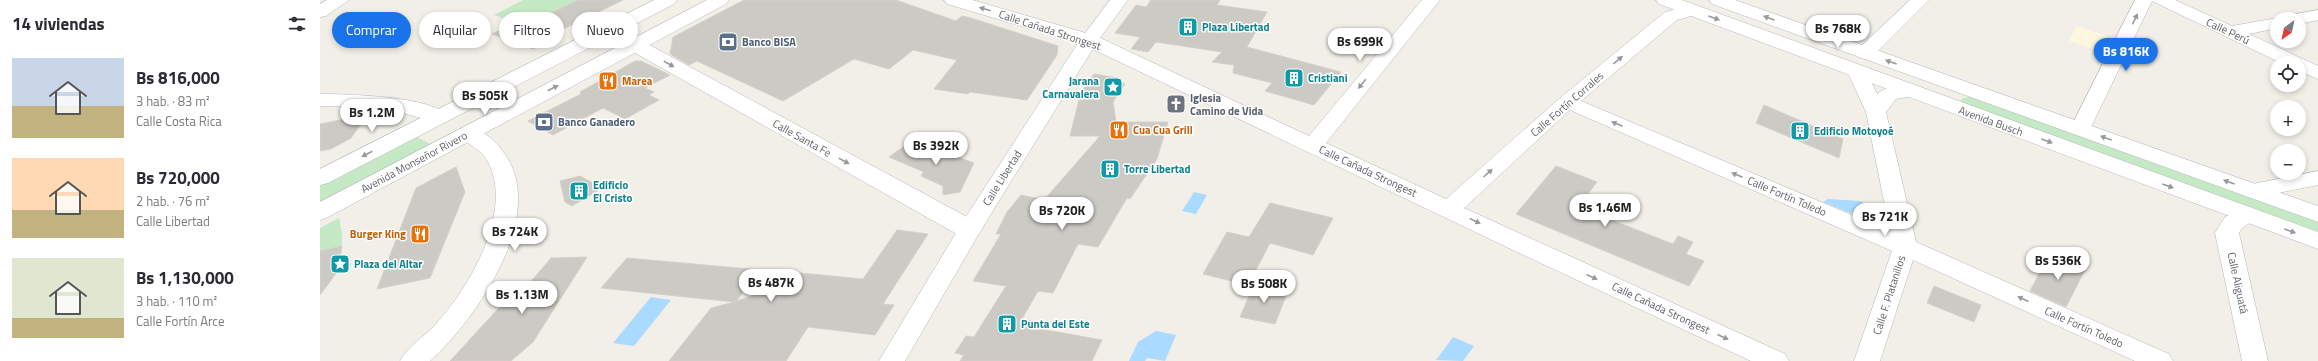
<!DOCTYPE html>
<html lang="es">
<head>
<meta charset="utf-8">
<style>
	:root { --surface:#fff; --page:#f7f7f7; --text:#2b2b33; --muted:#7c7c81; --accent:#1a73e8 }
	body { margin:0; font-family:"Titillium Web",sans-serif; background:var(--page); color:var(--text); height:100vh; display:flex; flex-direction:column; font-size:15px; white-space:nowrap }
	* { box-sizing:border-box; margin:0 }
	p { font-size:13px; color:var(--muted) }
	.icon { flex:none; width:22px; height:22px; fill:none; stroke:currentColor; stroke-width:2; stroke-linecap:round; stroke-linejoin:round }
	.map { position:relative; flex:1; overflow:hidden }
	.drawer { display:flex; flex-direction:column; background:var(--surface); width:320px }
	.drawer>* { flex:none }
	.top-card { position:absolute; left:12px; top:12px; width:380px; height:36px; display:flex; gap:8px }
	.needle { width:26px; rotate:213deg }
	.tools { position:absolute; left:1950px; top:12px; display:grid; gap:8px }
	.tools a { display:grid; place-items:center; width:36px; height:36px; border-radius:50%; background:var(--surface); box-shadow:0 2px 6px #0003; font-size:20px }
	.price { position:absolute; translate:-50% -34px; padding:0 9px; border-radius:14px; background:#fff; color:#222; font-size:13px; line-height:26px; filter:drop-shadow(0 1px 2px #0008) }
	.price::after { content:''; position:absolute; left:50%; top:24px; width:12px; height:9px; margin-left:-6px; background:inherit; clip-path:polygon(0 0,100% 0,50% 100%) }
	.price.active { background:var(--accent); color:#fff }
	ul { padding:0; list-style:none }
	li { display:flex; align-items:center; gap:12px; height:100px; padding:0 12px }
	li span { display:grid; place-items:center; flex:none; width:112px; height:80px; border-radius:0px; color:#555 }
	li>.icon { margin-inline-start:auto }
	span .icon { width:48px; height:48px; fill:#fffc; stroke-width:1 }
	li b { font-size:17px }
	h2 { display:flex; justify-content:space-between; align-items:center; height:48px; padding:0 12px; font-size:17px }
	.chip { padding:0 14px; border-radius:18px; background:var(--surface); box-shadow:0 2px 6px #0003; font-size:14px; line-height:36px }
	.chip.active { background:var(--accent); color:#fff }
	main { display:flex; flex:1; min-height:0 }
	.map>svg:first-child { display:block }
</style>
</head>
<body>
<main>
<section class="drawer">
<h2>14 viviendas<svg class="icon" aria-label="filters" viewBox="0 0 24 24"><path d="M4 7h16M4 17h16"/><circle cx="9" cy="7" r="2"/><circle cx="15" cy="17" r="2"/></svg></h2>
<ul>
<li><span style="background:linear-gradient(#c9d6e8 60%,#c2b280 0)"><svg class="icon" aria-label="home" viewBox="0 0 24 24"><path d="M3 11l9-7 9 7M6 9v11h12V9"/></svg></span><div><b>Bs 816,000</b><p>3 hab. · 83 m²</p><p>Calle Costa Rica</p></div></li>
<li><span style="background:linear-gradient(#ffd9b3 65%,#c2b280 0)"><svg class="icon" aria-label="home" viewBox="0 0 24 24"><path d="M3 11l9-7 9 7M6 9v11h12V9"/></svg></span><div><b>Bs 720,000</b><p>2 hab. · 76 m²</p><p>Calle Libertad</p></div></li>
<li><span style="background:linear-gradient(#dfe7d0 75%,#c2b280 0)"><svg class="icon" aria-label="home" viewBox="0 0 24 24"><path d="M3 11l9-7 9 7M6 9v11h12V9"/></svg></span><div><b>Bs 1,130,000</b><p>3 hab. · 110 m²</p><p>Calle Fortín Arce</p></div></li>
</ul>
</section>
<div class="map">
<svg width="1998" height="361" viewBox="0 0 1998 361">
	<rect width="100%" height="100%" fill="#f1efe8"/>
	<path fill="#fef7e0" d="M1757,26L1787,36L1779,51L1749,41Z"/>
	<path fill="#c5e8c5" d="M203,0H258L213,22L237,33L231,35L174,15Z
		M1648,97L1657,98L1998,220V236L1642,104L1641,99Z
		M95,136L112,145L0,204V185Z
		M19,218L22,234V246L0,251V228Z"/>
	<path fill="#aadaff" d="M874,192L887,195L876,214L862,211Z
		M1508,199L1540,201L1543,202L1544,210L1530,213L1503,202Z
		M331,297L351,300L314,346L293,343Z
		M836,331L856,335L845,361L827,358L825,361H809L818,342Z
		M1133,337L1154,346L1143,361L1116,360Z"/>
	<path fill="#cccac5" stroke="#d6d1c6" d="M258,0H303L231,35L236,37L213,49L172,34L195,22L204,26Z
		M424,0H576L636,21L642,16L651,18L738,46L737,55L707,100L650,92L648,94L614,89L637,60L593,50L569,69L534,59L463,101L377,61L369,65L350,54L353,37Z
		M831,0H900L897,5L947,12L927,47L1021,72L994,105L945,91L952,83L913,73L914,65L892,62L902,52L836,42L828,52L811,49L820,37L795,33L816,5L826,7Z
		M315,61H321L350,75L325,88L334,92L329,95L339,100L305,119L283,108L233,135L208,121L261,94L260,92Z
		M774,74L799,78L797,82L805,84L793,102L796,122H848L837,159L810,199L807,198L778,247L758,244L733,293L718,291L702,319L713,321L709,327L782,340L772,361H640L644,355L635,353L646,336L654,337L686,286L653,281L681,234H676L687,212L701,195L724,200L780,136H750L761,92Z
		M1444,105L1523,139L1519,158L1436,123Z
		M30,118L41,124L31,138L11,149L0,151V124Z
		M593,140L654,163L640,192L623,195V186L601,176L604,172L569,157Z
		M1236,166L1277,182L1258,207L1353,244L1358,236L1373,242L1366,254L1384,261L1369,286L1196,214Z
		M136,167L145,192L110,278L57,289L96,188Z
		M260,176L282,188L252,206L245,202L240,181Z
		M950,203L1013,218L993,255L950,243L928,285L883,274L907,232L929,237Z
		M577,230L608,234L563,304L574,305L555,335L488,327L466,361H349L391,308L414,302L281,288L307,258L441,270L416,301L474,283L480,273L543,279Z
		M22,246L18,271L0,295V251Z
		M1729,255L1765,270L1746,307L1710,291Z
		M267,257L213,342L191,361H130L187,299L193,300L199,291H203L231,258Z
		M934,285L968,291L955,324L920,317Z
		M1614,286L1661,305L1654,322L1607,303Z"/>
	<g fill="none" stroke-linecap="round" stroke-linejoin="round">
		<g stroke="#b5b8bc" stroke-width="1">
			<path id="street" d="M7,0H29L6,16L0,17V4Z
				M624,0H652L776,36L989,136L1102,0H1120L1006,143L1126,199L1240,98L1345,12L1372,5L1378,6L1381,10L1378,14L1357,20L1261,101L1570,231L1546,112L1527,71L1530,67L1537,65L1544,67L1557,94C1568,85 1585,84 1598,87L1601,91L1598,95L1576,99L1566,112L1596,242L1849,354L1853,361H1815L1593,260L1560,361H1534L1572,251L1250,110L1144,208L1465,354L1469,361H1431L1195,251L762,44L627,4Z
				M1590,0H1609L1552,57L1545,59L1538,57L1536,53L1538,49Z
				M1815,0H1855L1912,26L1957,18L1963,19H1957V28L1929,34L1998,66V79L1979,71V63H1961L1832,1L1770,129L1767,133L1760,135L1753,133L1750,129Z
				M1998,10V20L1979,24V19H1967L1970,15Z
				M315,39L322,41L658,223L662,229L658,235L650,237L635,233L308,49L306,45L308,41Z
				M0,94C25,94 115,96 129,117L126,121L119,123L75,111L46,107L0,106Z
				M149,127C164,130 176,141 184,153C229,214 156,320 110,361H80C88,346 104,337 116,324C149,288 194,212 168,162C162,149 146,145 139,133L142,128Z
				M1998,171V185L1933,198L1925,196L1922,191L1925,186L1933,184Z
				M1927,207L1935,210L1938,215C1933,224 1923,224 1919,233L1948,361H1922L1895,233L1905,217Z"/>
		</g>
		<g stroke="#b6babf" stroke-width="1">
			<path id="secondary" d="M334,0H357L354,4L8,183L0,185V169Z
				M387,0H409L406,4L8,217L0,220V202Z
				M790,0H808L777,42L661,230L585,361H559L642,223L760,40Z
				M1336,0H1362L1998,232V249L1339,4Z
				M1389,0H1415L1998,206V222L1392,4Z"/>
		</g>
		<use href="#street" fill="#fff" fill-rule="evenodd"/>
		<use href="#secondary" fill="#fff" fill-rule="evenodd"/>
	</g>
	<defs><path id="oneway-solid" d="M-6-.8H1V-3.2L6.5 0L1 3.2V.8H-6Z"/></defs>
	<g fill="#979a9d">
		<use href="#oneway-solid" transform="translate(665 9) rotate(-164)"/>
		<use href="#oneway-solid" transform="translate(1394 18) rotate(20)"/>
		<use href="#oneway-solid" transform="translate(1449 18) rotate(-160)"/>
		<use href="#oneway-solid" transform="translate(1815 19) rotate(-64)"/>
		<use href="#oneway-solid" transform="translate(1298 60) rotate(-40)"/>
		<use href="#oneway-solid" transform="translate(1571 62) rotate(-160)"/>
		<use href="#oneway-solid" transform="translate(349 64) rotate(29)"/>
		<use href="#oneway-solid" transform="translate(1042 84) rotate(129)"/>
		<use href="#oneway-solid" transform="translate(233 88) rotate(-28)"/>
		<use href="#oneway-solid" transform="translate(1297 124) rotate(-157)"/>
		<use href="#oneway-solid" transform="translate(1786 138) rotate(-160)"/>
		<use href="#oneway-solid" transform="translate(1727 141) rotate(20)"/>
		<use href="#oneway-solid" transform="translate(47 154) rotate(153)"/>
		<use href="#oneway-solid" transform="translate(524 161) rotate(29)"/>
		<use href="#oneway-solid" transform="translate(1168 173) rotate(-42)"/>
		<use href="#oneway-solid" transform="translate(1417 175) rotate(-157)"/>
		<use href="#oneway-solid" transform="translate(1909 182) rotate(-160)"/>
		<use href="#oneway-solid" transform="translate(1848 186) rotate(20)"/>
		<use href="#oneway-solid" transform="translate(1155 221) rotate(26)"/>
		<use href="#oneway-solid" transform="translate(1970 231) rotate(20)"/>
		<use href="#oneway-solid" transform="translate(1272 277) rotate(25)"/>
		<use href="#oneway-solid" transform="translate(1703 299) rotate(-156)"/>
		<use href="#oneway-solid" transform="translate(1403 337) rotate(25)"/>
	</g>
	<defs>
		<g id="building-square" transform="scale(1)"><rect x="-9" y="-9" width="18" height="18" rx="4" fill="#0f9aa8" stroke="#fff"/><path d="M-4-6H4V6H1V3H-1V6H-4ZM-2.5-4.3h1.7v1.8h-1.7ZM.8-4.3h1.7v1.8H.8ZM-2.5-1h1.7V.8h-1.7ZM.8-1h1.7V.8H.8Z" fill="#fff"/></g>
		<g id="bank-square" transform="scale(1)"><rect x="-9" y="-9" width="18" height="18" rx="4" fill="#5c6f8a" stroke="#fff"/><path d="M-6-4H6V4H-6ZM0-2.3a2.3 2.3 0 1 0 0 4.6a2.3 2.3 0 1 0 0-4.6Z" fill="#fff"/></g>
		<g id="restaurant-square" transform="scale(1)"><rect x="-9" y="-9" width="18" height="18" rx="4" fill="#e8710a" stroke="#fff"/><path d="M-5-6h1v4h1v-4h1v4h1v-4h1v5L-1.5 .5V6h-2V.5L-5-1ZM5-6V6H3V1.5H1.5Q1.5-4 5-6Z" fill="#fff"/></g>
		<g id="sight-square" transform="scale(1)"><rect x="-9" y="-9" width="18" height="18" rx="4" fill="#0f9aa8" stroke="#fff"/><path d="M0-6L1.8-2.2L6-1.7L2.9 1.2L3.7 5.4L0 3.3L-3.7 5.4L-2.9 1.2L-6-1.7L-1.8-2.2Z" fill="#fff"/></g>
		<g id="church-square" transform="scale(1)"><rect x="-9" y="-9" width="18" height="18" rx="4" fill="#6b7280" stroke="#fff"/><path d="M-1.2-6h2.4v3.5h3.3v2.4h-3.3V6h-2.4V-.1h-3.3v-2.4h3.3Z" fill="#fff"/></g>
	</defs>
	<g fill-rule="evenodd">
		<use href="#building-square" x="868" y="27"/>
		<use href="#bank-square" x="408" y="42"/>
		<use href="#building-square" x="974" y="78"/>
		<use href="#restaurant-square" x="288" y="81"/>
		<use href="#sight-square" x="793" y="87"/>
		<use href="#church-square" x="856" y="104"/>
		<use href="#bank-square" x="224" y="122"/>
		<use href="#restaurant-square" x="799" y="130"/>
		<use href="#building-square" x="1480" y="131"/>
		<use href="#building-square" x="790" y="169"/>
		<use href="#building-square" x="259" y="191"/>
		<use href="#restaurant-square" x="100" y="234"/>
		<use href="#sight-square" x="20" y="264"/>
		<use href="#building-square" x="687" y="324"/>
	</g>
	<g text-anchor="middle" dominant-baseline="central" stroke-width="3" stroke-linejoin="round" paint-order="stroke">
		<g font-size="11" font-weight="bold" fill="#0d838f" stroke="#fff" text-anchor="start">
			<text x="882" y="27">Plaza Libertad</text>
			<text x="988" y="78">Cristiani</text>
			<text x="779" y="81" text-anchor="end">Jarana<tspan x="779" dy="13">Carnavalera</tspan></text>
			<text x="1494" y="131">Edificio Motoyoé</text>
			<text x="804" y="169">Torre Libertad</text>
			<text x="273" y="185">Edificio<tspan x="273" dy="13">El Cristo</tspan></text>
			<text x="34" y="264">Plaza del Altar</text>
			<text x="701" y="324">Punta del Este</text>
		</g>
		<g font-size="11" fill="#5f6368" stroke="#fff">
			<text transform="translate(730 30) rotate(18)">Calle Cañada Strongest</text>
			<text transform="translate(1908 31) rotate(25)">Calle Perú</text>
			<text transform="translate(1247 104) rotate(-41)">Calle Fortín Corrales</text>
			<text transform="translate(1671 121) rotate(20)">Avenida Busch</text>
			<text transform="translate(482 138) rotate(29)">Calle Santa Fe</text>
			<text transform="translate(94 162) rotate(-28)">Avenida Monseñor Rivero</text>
			<text transform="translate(1048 171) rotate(25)">Calle Cañada Strongest</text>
			<text transform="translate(682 178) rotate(-58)">Calle Libertad</text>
			<text transform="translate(1467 196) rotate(23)">Calle Fortín Toledo</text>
			<text transform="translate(1918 283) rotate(78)">Calle Aliguatá</text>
			<text transform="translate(1569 295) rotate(-72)">Calle F. Platanillos</text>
			<text transform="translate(1341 308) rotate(25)">Calle Cañada Strongest</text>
			<text transform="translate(1764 327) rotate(24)">Calle Fortín Toledo</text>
		</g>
		<g font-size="11" font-weight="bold" fill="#4e5e75" stroke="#fff" text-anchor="start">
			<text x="422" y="42">Banco BISA</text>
			<text x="238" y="122">Banco Ganadero</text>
		</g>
		<g font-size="11" font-weight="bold" fill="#c56008" stroke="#fff" text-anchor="start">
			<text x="302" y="81">Marea</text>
			<text x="813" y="130">Cua Cua Grill</text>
			<text x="86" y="234" text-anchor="end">Burger King</text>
		</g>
		<g font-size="11" font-weight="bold" fill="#5b616d" stroke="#fff" text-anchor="start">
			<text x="870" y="98">Iglesia<tspan x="870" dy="13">Camino de Vida</tspan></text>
		</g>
	</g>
</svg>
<div class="tools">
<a><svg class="needle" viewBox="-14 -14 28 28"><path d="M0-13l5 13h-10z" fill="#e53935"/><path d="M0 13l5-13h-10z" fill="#7c7c81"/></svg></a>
<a><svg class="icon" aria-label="locate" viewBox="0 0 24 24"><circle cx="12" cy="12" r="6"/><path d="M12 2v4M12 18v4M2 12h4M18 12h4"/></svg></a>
<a>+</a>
<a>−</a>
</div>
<b class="price" style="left:1518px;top:49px">Bs 768K</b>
<b class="price" style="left:1040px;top:62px">Bs 699K</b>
<b class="price active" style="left:1806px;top:72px">Bs 816K</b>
<b class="price" style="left:165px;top:116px">Bs 505K</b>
<b class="price" style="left:52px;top:133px">Bs 1.2M</b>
<b class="price" style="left:616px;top:166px">Bs 392K</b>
<b class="price" style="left:1285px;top:228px">Bs 1.46M</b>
<b class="price" style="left:742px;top:231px">Bs 720K</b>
<b class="price" style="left:1565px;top:237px">Bs 721K</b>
<b class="price" style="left:195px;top:252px">Bs 724K</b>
<b class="price" style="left:1738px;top:281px">Bs 536K</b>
<b class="price" style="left:451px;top:303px">Bs 487K</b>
<b class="price" style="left:944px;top:304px">Bs 508K</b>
<b class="price" style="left:202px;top:315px">Bs 1.13M</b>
<div class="top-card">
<a class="chip active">Comprar</a>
<a class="chip">Alquilar</a>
<a class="chip">Filtros</a>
<a class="chip">Nuevo</a>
</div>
</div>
</main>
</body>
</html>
